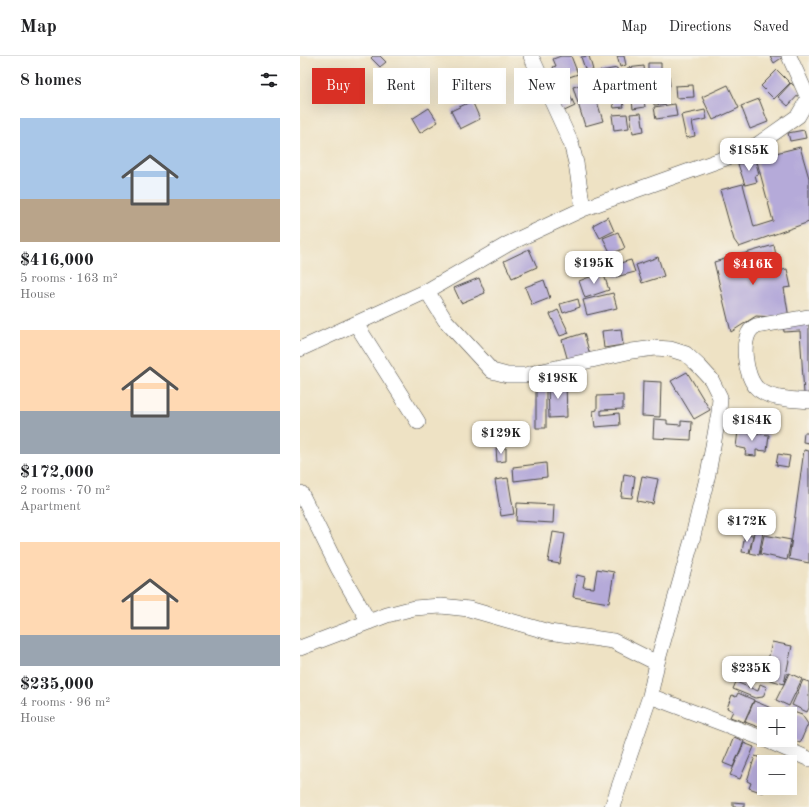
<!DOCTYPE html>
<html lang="en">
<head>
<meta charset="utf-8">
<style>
	:root { --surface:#fff; --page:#f2f2f2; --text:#202124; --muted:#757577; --line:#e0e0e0; --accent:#d93025 }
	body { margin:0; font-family:"Old Standard TT",serif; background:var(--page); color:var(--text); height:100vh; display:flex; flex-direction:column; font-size:15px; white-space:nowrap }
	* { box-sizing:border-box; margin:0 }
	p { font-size:13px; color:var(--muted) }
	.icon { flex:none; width:22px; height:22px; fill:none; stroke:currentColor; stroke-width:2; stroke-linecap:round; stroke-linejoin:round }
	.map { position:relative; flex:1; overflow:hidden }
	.drawer { display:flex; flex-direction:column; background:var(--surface); width:300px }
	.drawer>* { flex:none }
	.top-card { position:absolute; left:12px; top:12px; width:380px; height:36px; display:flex; gap:8px }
	.buttons { position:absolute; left:457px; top:651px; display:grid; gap:8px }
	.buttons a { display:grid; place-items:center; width:40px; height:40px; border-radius:0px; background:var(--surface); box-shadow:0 4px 16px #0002; font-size:20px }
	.price { position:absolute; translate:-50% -34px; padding:0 9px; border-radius:8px; background:#fff; color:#222; font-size:13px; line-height:26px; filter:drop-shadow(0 1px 2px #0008) }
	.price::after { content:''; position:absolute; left:50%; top:24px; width:12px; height:9px; margin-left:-6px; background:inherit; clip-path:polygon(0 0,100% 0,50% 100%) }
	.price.current { background:var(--accent); color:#fff }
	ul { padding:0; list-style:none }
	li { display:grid; align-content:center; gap:8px; height:212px; padding:0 20px }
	li span { display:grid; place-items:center; height:124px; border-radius:0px; color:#555 }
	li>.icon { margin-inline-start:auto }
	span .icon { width:72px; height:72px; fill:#fffc; stroke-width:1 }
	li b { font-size:17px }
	h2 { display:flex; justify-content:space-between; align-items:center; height:48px; padding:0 20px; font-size:17px }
	.pill { padding:0 14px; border-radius:0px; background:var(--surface); box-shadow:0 4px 16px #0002; font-size:14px; line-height:36px }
	.pill.current { background:var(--accent); color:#fff }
	header { display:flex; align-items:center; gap:24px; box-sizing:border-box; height:56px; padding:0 20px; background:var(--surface); border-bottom:1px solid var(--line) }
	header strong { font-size:19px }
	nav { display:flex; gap:22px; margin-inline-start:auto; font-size:14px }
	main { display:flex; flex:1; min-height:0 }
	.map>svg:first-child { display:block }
</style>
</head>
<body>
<header>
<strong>Map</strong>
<nav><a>Map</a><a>Directions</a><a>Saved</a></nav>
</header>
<main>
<section class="drawer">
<h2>8 homes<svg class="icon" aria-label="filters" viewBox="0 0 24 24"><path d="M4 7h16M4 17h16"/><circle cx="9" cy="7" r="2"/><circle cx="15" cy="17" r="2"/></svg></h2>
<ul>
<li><span style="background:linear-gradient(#a9c7e8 65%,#b9a48a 0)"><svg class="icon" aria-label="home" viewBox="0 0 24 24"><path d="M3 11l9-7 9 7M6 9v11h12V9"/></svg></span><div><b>$416,000</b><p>5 rooms · 163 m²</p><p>House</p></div></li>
<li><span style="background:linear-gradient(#ffd9b3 65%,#9aa5b1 0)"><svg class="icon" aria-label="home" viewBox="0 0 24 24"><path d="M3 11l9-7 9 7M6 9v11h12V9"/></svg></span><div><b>$172,000</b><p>2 rooms · 70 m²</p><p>Apartment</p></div></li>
<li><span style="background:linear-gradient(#ffd9b3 75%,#9aa5b1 0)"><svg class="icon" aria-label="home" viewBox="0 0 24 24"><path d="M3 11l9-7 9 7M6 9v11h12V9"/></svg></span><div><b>$235,000</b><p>4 rooms · 96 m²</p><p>House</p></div></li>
</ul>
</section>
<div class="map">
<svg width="509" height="751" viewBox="0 0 509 751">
	<rect width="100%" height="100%" fill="#f7f3e8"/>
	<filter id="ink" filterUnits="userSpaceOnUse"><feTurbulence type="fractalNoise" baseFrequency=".025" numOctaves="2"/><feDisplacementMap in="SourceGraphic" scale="8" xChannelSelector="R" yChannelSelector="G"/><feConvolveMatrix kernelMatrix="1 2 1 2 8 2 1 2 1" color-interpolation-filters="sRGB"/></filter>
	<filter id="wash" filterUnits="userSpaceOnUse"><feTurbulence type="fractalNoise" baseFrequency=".012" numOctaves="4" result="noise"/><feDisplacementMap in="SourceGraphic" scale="16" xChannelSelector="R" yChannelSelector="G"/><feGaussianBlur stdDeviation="0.9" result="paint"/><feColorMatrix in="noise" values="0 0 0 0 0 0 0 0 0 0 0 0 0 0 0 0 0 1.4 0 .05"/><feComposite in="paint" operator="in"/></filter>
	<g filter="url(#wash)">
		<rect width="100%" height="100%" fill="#eee2c4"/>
		<g id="blocks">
			<path fill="#b5aad9" d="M73,0H80L86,6L80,11L71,2Z
				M261,0H271L278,18L258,25L253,11L256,10L253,3Z
				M289,0L293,14L286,16L281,1Z
				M317,0H324L326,9L320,11Z
				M470,0H482L483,1L474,7Z
				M348,7H361V14H348Z
				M344,10L346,28L329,30L327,12Z
				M317,12L320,29L300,33L296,16Z
				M477,14L490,27L474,43L461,30Z
				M291,17L293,22L285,26L282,21Z
				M104,18L115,31L100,44L89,30Z
				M369,19L370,30L352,31L351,21Z
				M291,26L303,65L285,70L273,31Z
				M491,27L501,36L488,50L478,41Z
				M393,29L394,41L376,42L375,30Z
				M428,29L439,52L413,64L402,41Z
				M363,34L365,48L354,49L352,35Z
				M269,37L275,50L260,57L254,43Z
				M320,42V46H323L324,51L314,52L312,43Z
				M459,43L468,66L450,73L441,50Z
				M344,44L345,51L333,53L332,45Z
				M172,45L180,63L160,73L151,55Z
				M375,48L377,60L356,63L354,51Z
				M129,52L138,66L120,77L112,63Z
				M405,54L407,63L392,66L395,80L386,82L381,59Z
				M341,57L344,75L333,77L330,58Z
				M327,58L329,72L314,74L312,59Z
				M504,74L506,82L490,85L488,77Z
				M500,91L509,122V166L439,191L434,184L420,134L443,128L454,171L473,165L456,102Z
				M455,104L459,118L455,119L457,126L445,129L438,108Z
				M308,161L314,175L300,182L293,169Z
				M318,176L325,192L311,198L303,182Z
				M474,189L479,215L487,213L491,231L484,232L489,262L456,260L431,276L414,206Z
				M229,193L237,211L212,222L204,205Z
				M358,201L364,220L342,227L336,209Z
				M331,204L335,216L316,221L313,209Z
				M303,216L309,234L285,242L279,225Z
				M179,222L185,237L161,247L154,232Z
				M244,224L250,242L232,249L225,231Z
				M313,237L317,252L287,259L283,244Z
				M278,243L280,251L263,257L260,248Z
				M258,254L269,277L260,280L250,258Z
				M509,266V337L504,338L500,275L484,276L483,268Z
				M321,273L323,289L304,292L302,275Z
				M284,277L290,299L268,305L262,284Z
				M387,316L410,354L394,363L371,325Z
				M343,325L361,326L360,361L342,360Z
				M266,326L267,361L249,362L248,327Z
				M236,334H246V372H236Z
				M323,339V353L301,354V359L319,357L320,369L295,371L293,355L297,354V340Z
				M354,363L367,364V368L381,369V365L392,366L391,384L353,382Z
				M438,375L469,379L467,395L456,394V400L445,399L446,393L436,391Z
				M504,377H509V387L503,386Z
				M196,392H206V405L197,406Z
				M504,394L509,395V507L489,503Z
				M478,398L490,400L488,411L476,409Z
				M246,407L247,421L214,425L213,411Z
				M324,418L335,420L332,442L321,441Z
				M342,420L358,423L353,448L337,445Z
				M208,422L214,458L201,460L195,424Z
				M217,447L254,449L253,467L216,465Z
				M456,466L472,469L470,477L463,476L459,499L450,497Z
				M253,476L265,478L260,508L248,506Z
				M445,478L453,479L449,497L442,496Z
				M464,479L491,484L487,504L460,498Z
				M297,513L314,516L309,547L273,541L277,519L285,521L283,531L294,532Z
				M472,586L492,590L484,628L489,617L502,623L489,650L476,644L484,628L464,622Z
				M503,624L509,626V652L507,656L492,649Z
				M436,626L458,635L460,628L467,631L463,641L455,642L433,633Z
				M438,637L454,644L444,666L430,661L433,655L427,652L432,639L436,641Z
				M454,645L476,654L474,658H464V673L445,666Z
				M485,653L502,659L508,668L500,687L490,683V658H483Z
				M434,681L444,685L433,711L423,707Z
				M444,687L454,691L440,723L430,719Z
				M455,700L476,706H464L465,732L463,737L449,732L451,727L447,725Z
				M433,746L444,747V751H433Z"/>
		</g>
	</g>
	<g filter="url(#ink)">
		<use href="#blocks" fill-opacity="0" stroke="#484642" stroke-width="1"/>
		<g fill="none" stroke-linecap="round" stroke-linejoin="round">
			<g stroke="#484642" stroke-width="16">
				<path id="minor" d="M231,0L271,87L276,107L283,153
					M489,0L508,42
					M127,235L145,264L192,315L207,319H225L332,295L355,292L370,293L386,298L400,311L411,323L420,341L419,356L408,418L392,484L357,607L350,640L312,751
					M509,261L456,270C438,277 445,323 458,333C472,344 492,343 509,345
					M56,268L118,366
					M0,293L127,235L208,188L283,153L423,103L457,89L498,60L509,41
					M1,437L38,512L69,566
					M0,592L87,559L114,552L141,550L169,553L249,576L313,585L357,607
					M350,640L464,683
					M466,684L509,703"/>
			</g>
			<use href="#minor" stroke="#fff" stroke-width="15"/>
		</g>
	</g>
</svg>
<div class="buttons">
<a>+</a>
<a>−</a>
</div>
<b class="price" style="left:449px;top:116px">$185K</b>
<b class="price" style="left:294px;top:229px">$195K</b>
<b class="price current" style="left:453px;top:230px">$416K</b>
<b class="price" style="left:258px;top:344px">$198K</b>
<b class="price" style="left:452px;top:386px">$184K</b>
<b class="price" style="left:201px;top:399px">$129K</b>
<b class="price" style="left:447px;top:487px">$172K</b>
<b class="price" style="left:451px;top:634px">$235K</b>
<div class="top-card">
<a class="pill current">Buy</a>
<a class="pill">Rent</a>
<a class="pill">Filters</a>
<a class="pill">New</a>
<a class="pill">Apartment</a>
</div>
</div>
</main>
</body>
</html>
